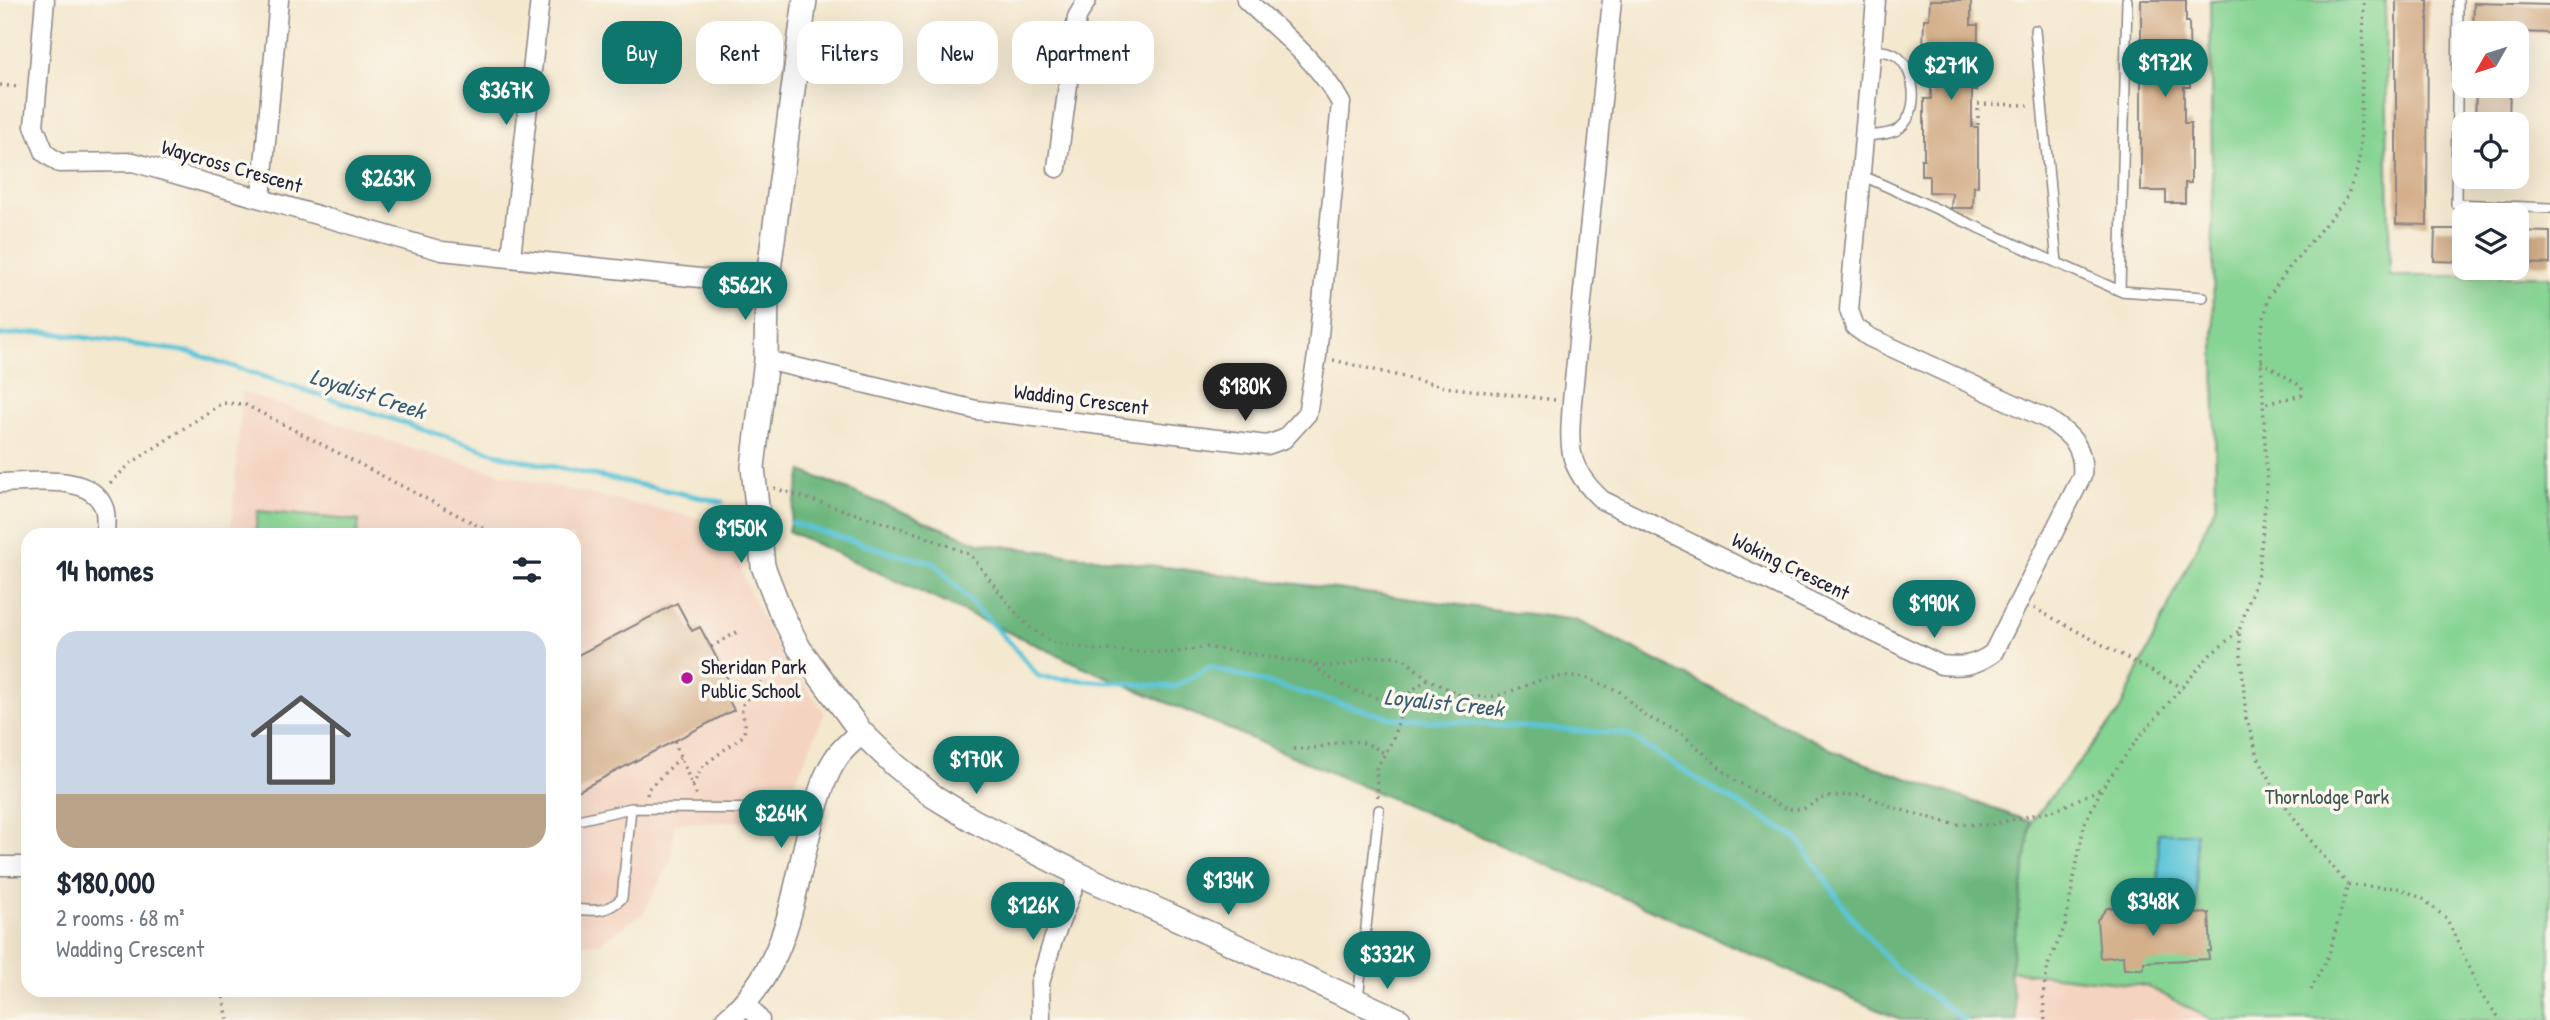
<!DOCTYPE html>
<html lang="en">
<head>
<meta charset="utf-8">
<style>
	:root { --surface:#fff; --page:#f2f2f3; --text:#1f2937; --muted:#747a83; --line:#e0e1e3; --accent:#0f766e }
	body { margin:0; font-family:"Patrick Hand",sans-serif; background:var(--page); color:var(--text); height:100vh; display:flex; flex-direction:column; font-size:26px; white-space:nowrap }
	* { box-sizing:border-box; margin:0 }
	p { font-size:23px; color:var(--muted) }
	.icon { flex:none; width:38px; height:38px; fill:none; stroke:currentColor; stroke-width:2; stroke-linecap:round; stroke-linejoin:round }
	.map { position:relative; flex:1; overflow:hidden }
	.panel { position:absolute; left:21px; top:528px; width:560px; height:469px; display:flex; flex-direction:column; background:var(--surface); border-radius:21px; box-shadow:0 7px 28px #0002 }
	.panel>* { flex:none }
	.top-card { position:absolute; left:602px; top:21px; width:665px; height:63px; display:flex; gap:14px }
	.needle { width:46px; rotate:231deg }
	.tools { position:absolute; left:2452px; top:21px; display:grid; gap:14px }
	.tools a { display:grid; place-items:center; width:77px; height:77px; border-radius:14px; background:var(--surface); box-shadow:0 7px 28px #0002; font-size:35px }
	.price { position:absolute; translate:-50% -60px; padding:0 16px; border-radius:24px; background:var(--accent); color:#fff; font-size:23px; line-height:46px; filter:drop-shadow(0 2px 4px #0008) }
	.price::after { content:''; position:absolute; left:50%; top:42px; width:21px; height:16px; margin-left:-10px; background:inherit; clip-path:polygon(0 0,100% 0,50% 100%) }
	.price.active { background:#222; color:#fff }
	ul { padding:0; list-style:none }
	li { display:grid; align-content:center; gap:14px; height:371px; padding:0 35px }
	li+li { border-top:2px solid var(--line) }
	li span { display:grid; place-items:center; height:217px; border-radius:21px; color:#555 }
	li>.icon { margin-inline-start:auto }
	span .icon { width:126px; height:126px; fill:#fffc; stroke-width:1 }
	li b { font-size:30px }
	h2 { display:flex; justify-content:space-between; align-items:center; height:84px; padding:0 35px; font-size:30px }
	.pill { padding:0 24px; border-radius:21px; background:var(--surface); box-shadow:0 7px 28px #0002; font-size:24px; line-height:63px }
	.pill.active { background:var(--accent); color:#fff }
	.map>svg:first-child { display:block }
</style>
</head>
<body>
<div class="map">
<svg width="2550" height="1020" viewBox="0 0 2550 1020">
	<rect width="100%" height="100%" fill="#fbf7ec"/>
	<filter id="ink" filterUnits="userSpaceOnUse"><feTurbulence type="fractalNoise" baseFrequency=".0143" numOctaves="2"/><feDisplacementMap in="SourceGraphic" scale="14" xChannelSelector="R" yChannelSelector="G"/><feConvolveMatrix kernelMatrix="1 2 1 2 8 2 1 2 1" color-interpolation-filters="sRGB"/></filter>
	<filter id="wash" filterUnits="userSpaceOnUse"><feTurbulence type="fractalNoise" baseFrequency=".00686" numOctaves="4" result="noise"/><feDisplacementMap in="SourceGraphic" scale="28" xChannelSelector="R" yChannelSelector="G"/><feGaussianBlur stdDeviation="1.57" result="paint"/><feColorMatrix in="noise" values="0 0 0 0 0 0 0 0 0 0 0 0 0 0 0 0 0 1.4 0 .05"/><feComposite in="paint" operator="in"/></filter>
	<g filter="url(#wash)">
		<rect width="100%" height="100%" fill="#f4e8cf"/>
		<path fill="#f4d3c0" d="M242,392L433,455L516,478L729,525L746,585L775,643L825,713L778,821L674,823L671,860L644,913L601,942L574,945V536H231Z
			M2010,971L2147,986L2212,1020H2017Z"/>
		<path fill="#86d493" stroke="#547b67" stroke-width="2" d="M2210,0H2385L2390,276H2550V500L2548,539L2550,560V1020H2212L2147,986L2010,971L2031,822L2118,714L2216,505Z
			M258,511L359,521L357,535H255Z"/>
		<path fill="#6cb67d" stroke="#476c5c" stroke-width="2" d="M802,471L979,543L1576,620L1847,757L2031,822L2010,971L2017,1020H1901L1631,901L1093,671L788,531Z"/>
		<path fill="#5cc4d8" stroke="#3f738a" stroke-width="2" d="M2158,833H2196L2197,905H2159Z"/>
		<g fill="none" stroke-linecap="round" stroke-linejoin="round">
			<path stroke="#5cc4d8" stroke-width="5" d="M0,335L44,332L189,352L507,457L722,502
				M792,523L893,553L934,563L1012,645L1039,677L1175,687L1210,667L1392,718L1626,734L1718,792L1797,838L1849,914L1894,967L1964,1020"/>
		</g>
		<g id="blocks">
			<path fill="#d4af8a" d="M1930,0H1971V25H1978L1977,91H1972V127H1978V186H1974L1973,208H1951L1952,193L1929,192V176H1921V159H1924V99H1931V50H1923L1924,19H1929Z
				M2141,0H2186V22H2189L2190,87H2184V123H2191V183H2185V203H2166V191H2141Z
				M2396,0H2428L2427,225L2396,224Z
				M2474,3L2550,5V33L2473,31Z
				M2476,86H2510L2509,124H2475Z
				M2435,229H2464V262L2434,261Z
				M2516,231L2550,232V264L2516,263Z
				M677,603L692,631L700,627L730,683L722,687L734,710L574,793V657Z
				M2123,907L2124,918L2209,913L2211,951H2208L2209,959L2144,962V969H2124L2123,956L2100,958L2097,920L2107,908Z"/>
		</g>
	</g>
	<g filter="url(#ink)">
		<use href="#blocks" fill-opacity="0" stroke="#8b8585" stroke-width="2"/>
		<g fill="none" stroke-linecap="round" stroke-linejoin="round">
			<g stroke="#8b8585" stroke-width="12">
				<path id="service" d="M2458,0L2456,204L2550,208
					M2035,30L2057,263
					M1865,136C1875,135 1888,135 1897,130C1920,116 1917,73 1898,57C1891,51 1880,51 1872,50
					M1861,175L2120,291L2203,297
					M2120,291L2127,0
					M574,821L631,808L814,809
					M574,909C594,911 607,913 622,898L631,808
					M1358,999L1379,810"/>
			</g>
			<g stroke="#8b8585" stroke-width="21">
				<path id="minor" d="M45,0L34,126L45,153L59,163L133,162L442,251L767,285
					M1612,0L1572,402C1569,447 1566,467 1602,500L1941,665C1962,667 1975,666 1993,653L2082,476C2085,447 2071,435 2049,420L1869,337L1855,327L1849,310L1876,0
					M1057,168L1077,17L1087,0
					M261,197L279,0
					M511,257L540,0
					M766,360L976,410L1267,445L1284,439L1307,414L1317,356L1341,103C1318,61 1280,32 1246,0
					M0,483C31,483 91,472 104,508C107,516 105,527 105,536
					M0,866H28
					M747,1003L760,1020
					M1041,1020L1040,983L1053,940L1079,874"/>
			</g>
			<g stroke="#8b8585" stroke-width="26">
				<path id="tertiary" d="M805,0L767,285L766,360L753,467L763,566L780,610L799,648L861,732L895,765L933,796L974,821L1079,874L1399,1020
					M727,1020C794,961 791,889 815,810C820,793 825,775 835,760C841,749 853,741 861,732"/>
			</g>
			<path stroke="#8b8585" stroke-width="3.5" stroke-dasharray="2 5" stroke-linecap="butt" d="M0,85L20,87
				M1978,125V104L2028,105
				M1333,360L1445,387L1556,400
				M2261,361L2302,387V395L2263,404
				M110,483L130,464L222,403L244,404L498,536
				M774,488L919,534L971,555L1013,610L1032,629L1052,642L1096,650L1170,653L1206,647L1326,666H1343L1368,657L1392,656L1405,660L1428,679L1462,696L1483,697L1498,696L1543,679L1564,676L1587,678L1619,691L1645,716L1681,733L1734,780L1786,809H1803L1825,797L1861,794L1898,809L1953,824L1989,825L2056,810L2102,788
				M2034,608L2183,688
				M711,647L739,631
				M1314,665C1337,689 1373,697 1404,705
				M674,741L697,797
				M1293,749C1331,752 1348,727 1385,754
				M692,786L703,766L744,735L745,724L741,707L762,681
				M647,795L648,789L680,758
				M1378,797L1376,769L1392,741L1408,693L1428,679
				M2348,885L2399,888L2423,899L2447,919L2481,995L2501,1020
				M222,990L228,1020
				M2311,990L2329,954L2348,885L2314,845L2282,801L2259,759L2246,718L2239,631L2259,570L2267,484L2260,336L2269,296L2288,269L2346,199L2357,170L2360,152L2364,0
				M2045,1020L2043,996L2048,965L2065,926L2084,825L2102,788L2140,736L2210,655L2239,631"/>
			<use href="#service" stroke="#fff" stroke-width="9"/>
			<use href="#minor" stroke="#fff" stroke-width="18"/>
			<use href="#tertiary" stroke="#fff" stroke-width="23"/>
		</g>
	</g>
	<circle fill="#b5179e" stroke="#fbf7ec" stroke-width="2.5" cx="687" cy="678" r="7"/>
	<g text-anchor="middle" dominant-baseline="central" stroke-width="7" stroke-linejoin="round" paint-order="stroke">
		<g font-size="21" fill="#22223b" stroke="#fbf7ec">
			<text transform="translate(232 166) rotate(16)">Waycross Crescent</text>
			<text transform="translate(1081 399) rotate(7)">Wadding Crescent</text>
			<text transform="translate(1791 566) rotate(26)">Woking Crescent</text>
		</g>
		<g font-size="21" fill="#22223b" stroke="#fbf7ec" text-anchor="start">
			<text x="701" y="666">Sheridan Park<tspan x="701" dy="24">Public School</tspan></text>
		</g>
		<g font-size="21" fill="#405755" stroke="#fbf7ec">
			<text x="2327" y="796">Thornlodge Park</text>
		</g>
		<g font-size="23" font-style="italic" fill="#365b72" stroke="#fbf7ec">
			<text transform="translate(368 393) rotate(18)">Loyalist Creek</text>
			<text transform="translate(1444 702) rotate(6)">Loyalist Creek</text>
		</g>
	</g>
</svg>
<div class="tools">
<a><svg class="needle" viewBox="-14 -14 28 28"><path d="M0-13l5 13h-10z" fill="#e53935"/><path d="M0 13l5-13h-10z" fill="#747a83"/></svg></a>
<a><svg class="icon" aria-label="locate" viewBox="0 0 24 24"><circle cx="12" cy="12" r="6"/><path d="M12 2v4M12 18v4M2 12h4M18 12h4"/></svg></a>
<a><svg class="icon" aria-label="layers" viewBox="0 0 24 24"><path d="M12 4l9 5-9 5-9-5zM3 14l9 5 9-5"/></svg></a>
</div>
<b class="price" style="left:2165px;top:99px">$172K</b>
<b class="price" style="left:1951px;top:102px">$271K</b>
<b class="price" style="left:506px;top:127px">$367K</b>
<b class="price" style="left:388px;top:215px">$263K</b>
<b class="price" style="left:745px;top:322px">$562K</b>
<b class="price active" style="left:1245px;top:423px">$180K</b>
<b class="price" style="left:741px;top:565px">$150K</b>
<b class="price" style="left:1934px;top:640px">$190K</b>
<b class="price" style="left:976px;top:796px">$170K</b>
<b class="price" style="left:781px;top:850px">$264K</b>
<b class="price" style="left:1228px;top:917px">$134K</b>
<b class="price" style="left:2153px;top:938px">$348K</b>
<b class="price" style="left:1033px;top:942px">$126K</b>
<b class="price" style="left:1387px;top:991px">$332K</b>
<div class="top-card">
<a class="pill active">Buy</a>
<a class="pill">Rent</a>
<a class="pill">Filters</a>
<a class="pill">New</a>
<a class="pill">Apartment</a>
</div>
<section class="panel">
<h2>14 homes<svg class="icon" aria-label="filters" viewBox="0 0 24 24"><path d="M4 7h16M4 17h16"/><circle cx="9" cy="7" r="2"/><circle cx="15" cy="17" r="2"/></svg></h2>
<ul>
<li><span style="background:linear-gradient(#c9d6e8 75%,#b9a48a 0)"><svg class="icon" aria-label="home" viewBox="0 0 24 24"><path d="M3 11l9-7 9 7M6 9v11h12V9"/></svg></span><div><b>$180,000</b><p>2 rooms · 68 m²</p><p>Wadding Crescent</p></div></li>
</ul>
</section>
</div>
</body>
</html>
